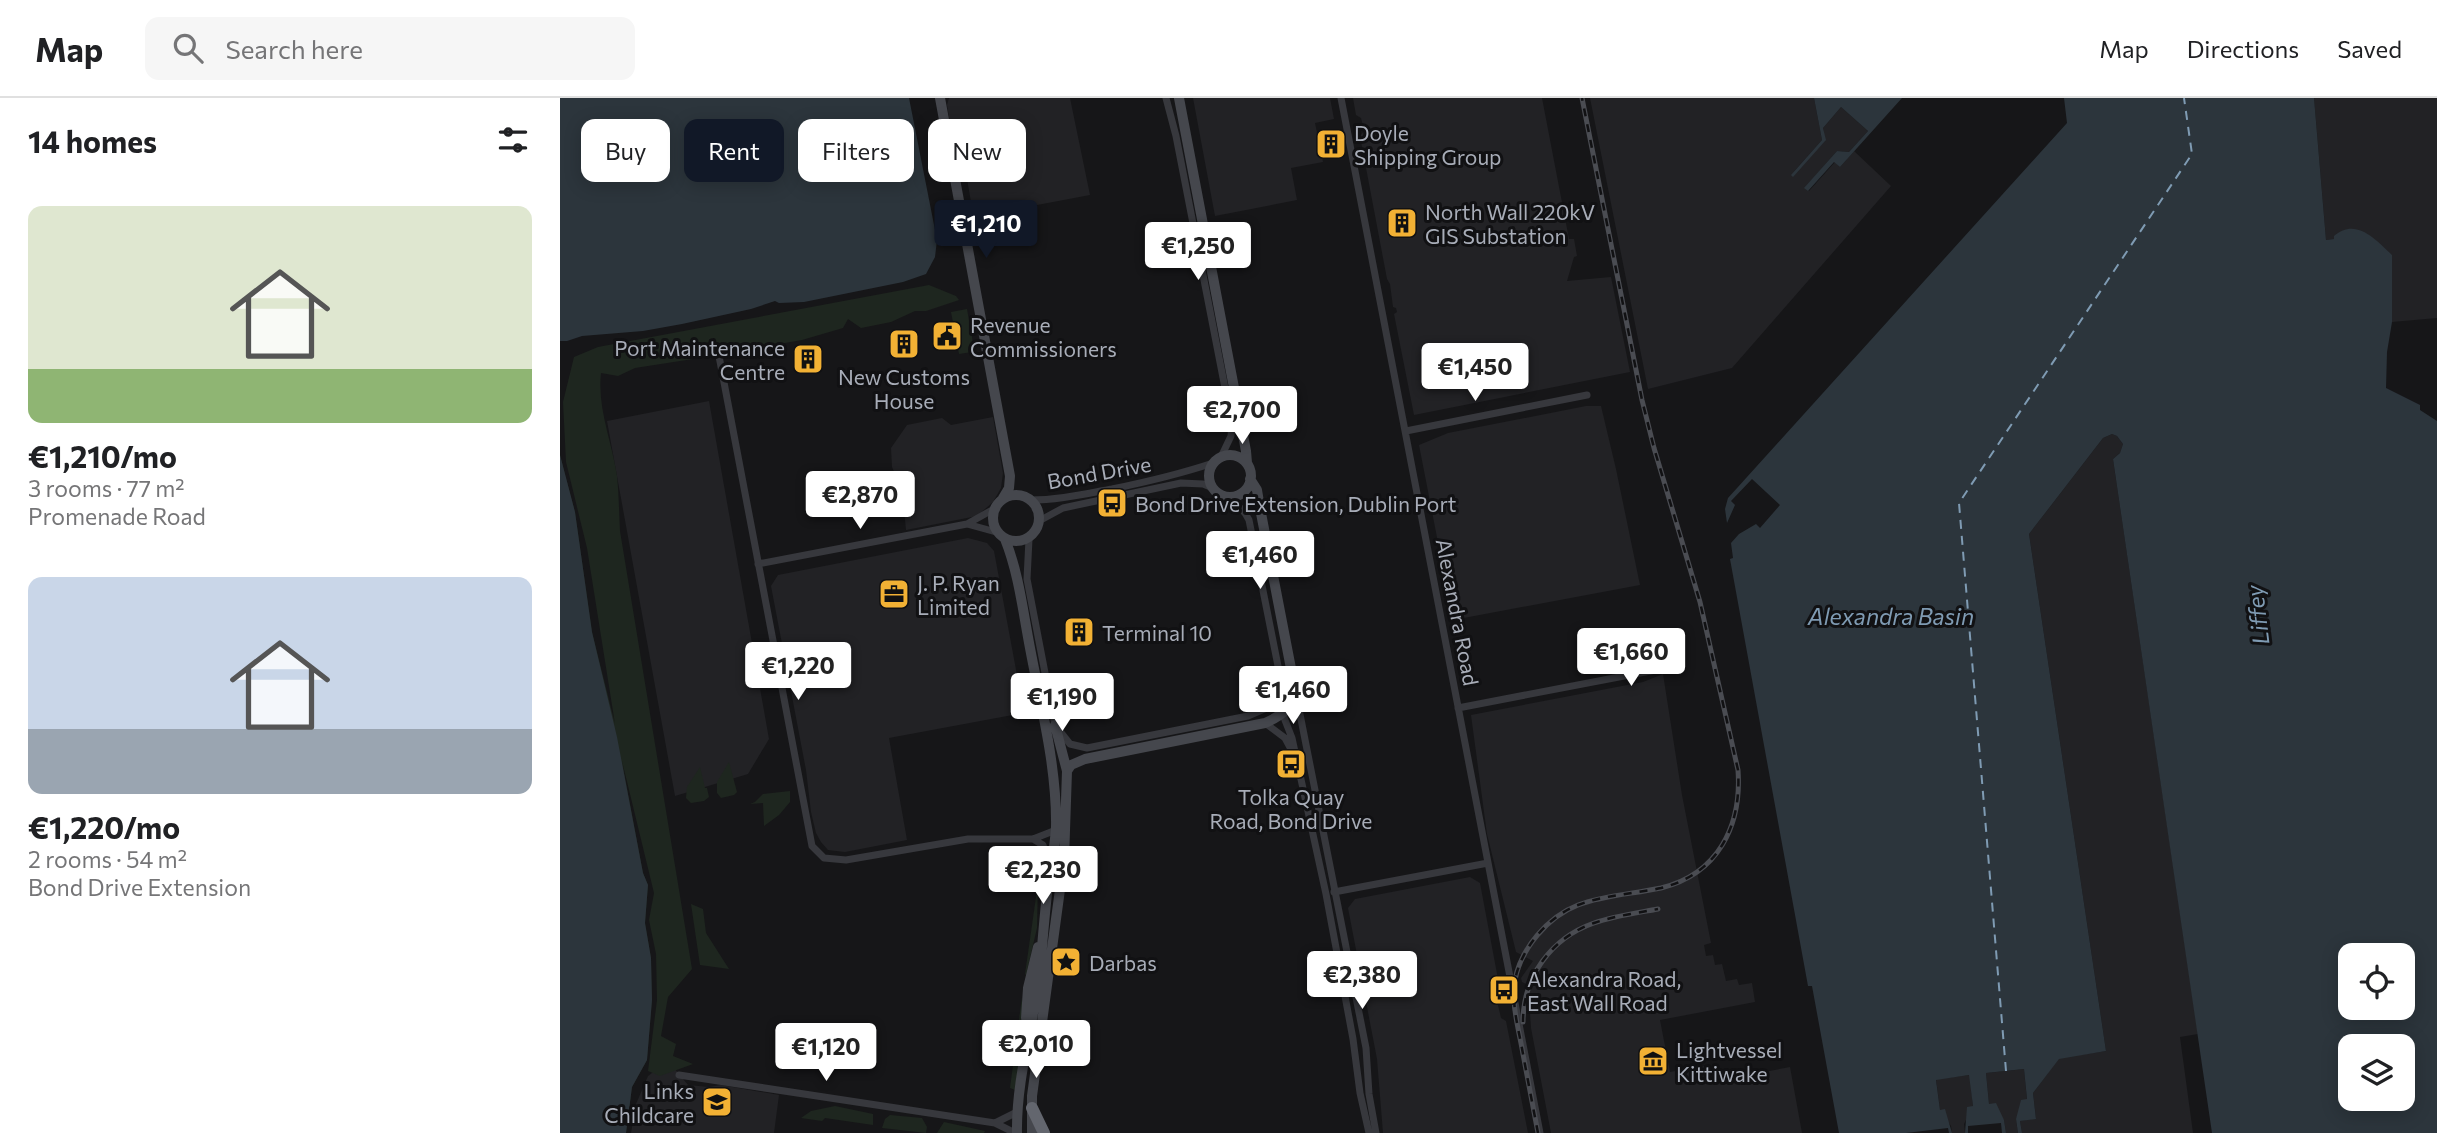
<!DOCTYPE html>
<html lang="en">
<head>
<meta charset="utf-8">
<style>
	:root { --surface:#fff; --page:#f6f6f6; --text:#202124; --muted:#757577; --line:#e0e0e0; --accent:#111827 }
	body { margin:0; font-family:Commissioner,sans-serif; background:var(--page); color:var(--text); height:100vh; display:flex; flex-direction:column; font-size:26px; white-space:nowrap }
	* { box-sizing:border-box; margin:0 }
	p { font-size:23px; color:var(--muted) }
	.icon { flex:none; width:38px; height:38px; fill:none; stroke:currentColor; stroke-width:2; stroke-linecap:round; stroke-linejoin:round }
	.map { position:relative; flex:1; overflow:hidden }
	.panel { display:flex; flex-direction:column; background:var(--surface); width:560px }
	.panel>* { flex:none }
	.banner { position:absolute; left:21px; top:21px; width:665px; height:63px; display:flex; gap:14px }
	.controls { position:absolute; left:1778px; top:845px; display:grid; gap:14px }
	.controls a { display:grid; place-items:center; width:77px; height:77px; border-radius:14px; background:var(--surface); box-shadow:0 4px 18px #0003; font-size:35px }
	.price { position:absolute; translate:-50% -60px; padding:0 16px; border-radius:7px; background:#fff; color:#222; font-size:23px; line-height:46px; filter:drop-shadow(0 2px 4px #0008) }
	.price::after { content:''; position:absolute; left:50%; top:42px; width:21px; height:16px; margin-left:-10px; background:inherit; clip-path:polygon(0 0,100% 0,50% 100%) }
	.price.active { background:var(--accent); color:#fff }
	ul { padding:0; list-style:none }
	li { display:grid; align-content:center; gap:14px; height:371px; padding:0 28px }
	li span { display:grid; place-items:center; height:217px; border-radius:14px; color:#555 }
	li>.icon { margin-inline-start:auto }
	span .icon { width:126px; height:126px; fill:#fffc; stroke-width:1 }
	li b { font-size:30px }
	h2 { display:flex; justify-content:space-between; align-items:center; height:84px; padding:0 28px; font-size:30px }
	.pill { padding:0 24px; border-radius:14px; background:var(--surface); box-shadow:0 4px 18px #0003; font-size:24px; line-height:63px }
	.pill.active { background:var(--accent); color:#fff }
	header { display:flex; align-items:center; gap:42px; box-sizing:border-box; height:98px; padding:0 35px; background:var(--surface); border-bottom:2px solid var(--line) }
	header strong { font-size:33px }
	nav { display:flex; gap:38px; margin-inline-start:auto; font-size:24px }
	.search { width:490px; height:63px; background:var(--page); display:flex; align-items:center; gap:18px; box-sizing:border-box; padding:0 24px; border-radius:14px; color:var(--muted); font-size:26px }
	main { display:flex; flex:1; min-height:0 }
	.map>svg:first-child { display:block }
</style>
</head>
<body>
<header>
<strong>Map</strong>
<div class="search"><svg class="icon" aria-label="search" viewBox="0 0 24 24"><circle cx="10" cy="10" r="6"/><path d="M15 15l6 6"/></svg>Search here</div>
<nav><a>Map</a><a>Directions</a><a>Saved</a></nav>
</header>
<main>
<section class="panel">
<h2>14 homes<svg class="icon" aria-label="filters" viewBox="0 0 24 24"><path d="M4 7h16M4 17h16"/><circle cx="9" cy="7" r="2"/><circle cx="15" cy="17" r="2"/></svg></h2>
<ul>
<li><span style="background:linear-gradient(#dfe7d0 75%,#8fb573 0)"><svg class="icon" aria-label="home" viewBox="0 0 24 24"><path d="M3 11l9-7 9 7M6 9v11h12V9"/></svg></span><div><b>€1,210/mo</b><p>3 rooms · 77 m²</p><p>Promenade Road</p></div></li>
<li><span style="background:linear-gradient(#c9d6e8 70%,#9aa5b1 0)"><svg class="icon" aria-label="home" viewBox="0 0 24 24"><path d="M3 11l9-7 9 7M6 9v11h12V9"/></svg></span><div><b>€1,220/mo</b><p>2 rooms · 54 m²</p><p>Bond Drive Extension</p></div></li>
</ul>
</section>
<div class="map">
<svg width="1877" height="1035" viewBox="0 0 1877 1035">
	<rect width="100%" height="100%" fill="#161618"/>
	<path fill="#222225" d="M389,0H510L530,97L409,120L412,110L406,75L398,71L387,7Z
		M633,0H770L774,21L755,25L763,64L731,70L737,102L655,118Z
		M793,0H982L1009,141H1014L1017,158L1014,159L1007,183L1051,179L1070,274L854,317L834,216L837,214L836,210L833,209L830,186L827,181L800,38L804,33L803,28L801,20L796,17Z
		M1030,0H1254L1262,42L1231,77L1265,43L1263,30L1281,9L1308,33L1289,54L1277,53L1245,90L1249,93L1275,64L1280,69L1294,53L1331,88L1172,270L1088,291Z
		M1754,0H1877V220L1832,224V157L1775,141L1766,142Z
		M149,303L209,641L188,676L115,698L47,323Z
		M1026,308H1041L1056,371L1080,487L893,522L884,476L889,475L888,469L887,465H882L859,347L888,335Z
		M433,319L443,375L441,390L433,404L417,418L346,432L342,392L332,369L331,350L347,327L382,320L391,327Z
		M1552,336L1557,338L1563,346L1560,355L1553,361L1638,936L1620,939L1633,1035H1462L1460,1023L1476,1020L1473,995L1499,960L1546,953L1469,436L1543,340Z
		M408,440L427,445L434,453L464,615L329,640L347,742L285,754L268,752L261,744L256,735L251,714L246,672L211,488L218,477Z
		M1103,576L1122,697L1151,845L1144,847L1146,858L1153,857L1155,867L1162,866L1166,883L1177,881L1179,887L1192,885L1195,904L1100,922L1110,974L1149,967L1152,984L1230,969L1242,1035H991L971,930L969,900L964,898L966,886L962,884L961,880L973,863L956,854L927,736L911,617L1083,584Z
		M910,779L920,785L941,897L937,903L941,920L946,923L968,1035H823L817,961L788,810L795,801Z
		M100,969L114,970L128,987L149,989L161,987L219,997L214,1035H71L76,1006L88,978Z
		M1464,971L1467,1002L1456,1021L1458,1035H1446L1444,1022L1429,1006L1426,975Z
		M1410,977L1413,1008L1404,1026L1405,1035H1392L1391,1028L1380,1012L1376,981Z"/>
	<path fill="#1e261f" d="M369,187L396,198L399,202L366,213H355L331,224L301,230L288,221L283,230L242,242L133,261L75,270L58,278L41,275C37,310 52,344 57,378C59,396 59,415 60,433L132,871L108,899L101,938L116,946L113,958L133,966L100,978L88,973L97,902L96,856L89,822L94,795L62,663L83,775L88,787L85,825L91,860L92,902L87,962L72,989L66,1035H0V357L15,414L32,534L55,626L27,450L6,364L3,304L14,259L38,249Z
		M407,211L413,245L412,254L399,256L391,214Z
		M169,664L177,694L174,697L161,700L157,695V684Z
		M140,669L145,690H147L149,699L144,703L131,705L126,700L127,689Z
		M230,693V704L219,717L204,728L203,705L190,706L195,704L203,696Z
		M478,785L477,830L466,877L465,876Z
		M131,806L143,811L146,835L169,871L140,867Z
		M462,899V945L455,992L450,990Z
		M275,1008L313,1016V1027L265,1020L262,1023L241,1020L251,1013Z
		M330,1017L362,1020L367,1029L366,1035L322,1030L325,1021Z
		M384,1024L425,1033L424,1035H377Z"/>
	<path fill="#2c353c" fill-rule="evenodd" d="M0,0H349L377,142L375,159L366,176L343,184L244,204L219,205L215,203L191,211L122,226L83,233L22,238L7,243H0Z
		M1254,0H1342L1280,69L1274,64L1248,93L1244,90L1277,53L1289,54L1308,33L1281,9L1263,30L1266,42L1233,79L1231,77L1262,42Z
		M1504,0H1754L1766,142L1774,141V138C1796,119 1816,142 1832,157V224L1827,254L1826,290L1860,307V312L1877,323V1035H1652L1553,361L1560,355L1563,346L1557,338L1552,336L1543,340L1469,436L1546,953L1499,961L1473,995L1476,1021L1460,1023L1462,1035H1458L1456,1021L1461,1002L1467,1001L1464,971L1426,975L1429,1006L1436,1005L1444,1022L1446,1035H1442L1441,1025L1408,1028V1035H1405L1407,1009L1413,1008L1409,977L1376,982L1380,1012L1385,1011L1392,1035H1389L1388,1030L1346,1035H1279L1252,888H1248L1170,461L1173,460L1171,445L1179,436L1196,426L1200,430L1220,407L1192,381L1171,403L1175,407L1167,425L1165,411L1168,400L1507,25ZM1790,858H1843V910H1790ZM1843,948V1001H1790V948Z
		M0,357L15,414L32,534L57,639L83,775L88,787L85,825L91,860L92,902L87,962L72,989L66,1035H0Z"/>
	<g fill="none" stroke-linecap="round" stroke-linejoin="round">
		<path stroke="#7f9bb3" stroke-width="2" stroke-dasharray="9 7" stroke-linecap="butt" d="M1446,973L1399,405L1632,56L1624,0"/>
		<path stroke="#37383d" stroke-width="7" d="M606,0L616,38L672,326L671,338L661,359
			M781,0L980,1035
			M159,258L252,748L264,760L286,762L408,741H473L496,732
			M846,333L1027,297
			M669,398L685,415L689,422L720,578L718,595L723,617L732,640L766,796L793,941L800,995L809,1035
			M470,402C498,402 524,396 552,391C586,384 620,376 653,365
			M434,411L407,426L436,434
			M479,423L503,410L621,385L643,386L653,390
			M469,441L467,481L495,627L510,646L527,650L688,618L711,608L718,596
			M198,466L407,426
			M736,596L806,950L809,996L816,1035
			M898,610L1106,570
			M705,625L725,640L732,653
			M473,741L483,747L489,770
			M774,794L928,765
			M119,977L435,1025L455,1035
			M435,1025L457,1014"/>
		<path stroke="#45474d" stroke-width="10" d="M380,0L450,378L449,390L443,400
			M619,0L686,353L687,365
			M649 378a21 21 0 1 1 42 0a21 21 0 1 1-42 0Z
			M433 420a23 23 0 1 1 46 0a23 23 0 1 1-46 0Z
			M445,441C459,476 463,514 470,550C481,609 497,669 496,729C495,748 491,768 488,787C485,812 483,837 481,861C476,920 456,976 457,1035
			M507,673L511,667L525,661L705,625C723,617 737,607 734,586L700,410L697,392L690,381
			M466,920L468,890L478,849
			M472,1035V998L504,762L507,673L495,627"/>
		<path stroke="#63666e" stroke-width="12" d="M472,1010L484,1035"/>
		<g stroke="#4a4c52" stroke-width="5">
			<path id="rail" d="M963,924C963,879 991,840 1034,825C1054,818 1077,815 1098,811
				M978,1035C973,1009 968,983 963,956C959,932 951,907 955,882C961,851 987,819 1018,807C1044,797 1073,796 1101,790C1158,776 1182,728 1178,672L1140,504L1094,350L1082,302L1022,0"/>
		</g>
		<use href="#rail" stroke="#111113" stroke-width="2.5" stroke-dasharray="8" stroke-linecap="butt"/>
	</g>
	<defs>
		<g id="building-square" transform="scale(1.575)"><rect x="-9" y="-9" width="18" height="18" rx="4" fill="#f2b134" stroke="#111113"/><path d="M-4-6H4V6H1V3H-1V6H-4ZM-2.5-4.3h1.7v1.8h-1.7ZM.8-4.3h1.7v1.8H.8ZM-2.5-1h1.7V.8h-1.7ZM.8-1h1.7V.8H.8Z" fill="#111"/></g>
		<g id="civic-square" transform="scale(1.575)"><rect x="-9" y="-9" width="18" height="18" rx="4" fill="#f2b134" stroke="#111113"/><path d="M-.6-6.5H3V-4.5H.6V-3L4-1V1h2V6H-6V1h2V-1L-.6-3ZM-1.2 2.5V6h2.4V2.5Z" fill="#111"/></g>
		<g id="bus-square" transform="scale(1.575)"><rect x="-9" y="-9" width="18" height="18" rx="4" fill="#f2b134" stroke="#111113"/><path d="M-5-6H5V4H4V6H2V4H-2V6H-4V4H-5ZM-3.5-4V0h7V-4ZM-3.5 1.2v1.5H-2V1.2ZM2 1.2v1.5H3.5V1.2Z" fill="#111"/></g>
		<g id="office-square" transform="scale(1.575)"><rect x="-9" y="-9" width="18" height="18" rx="4" fill="#f2b134" stroke="#111113"/><path d="M-6-3h4V-5.5h4V-3h4V5H-6ZM-1-4.5V-3h2v-1.5ZM-6 0V1H6V0Z" fill="#111"/></g>
		<g id="sight-square" transform="scale(1.575)"><rect x="-9" y="-9" width="18" height="18" rx="4" fill="#f2b134" stroke="#111113"/><path d="M0-6L1.8-2.2L6-1.7L2.9 1.2L3.7 5.4L0 3.3L-3.7 5.4L-2.9 1.2L-6-1.7L-1.8-2.2Z" fill="#111"/></g>
		<g id="museum-square" transform="scale(1.575)"><rect x="-9" y="-9" width="18" height="18" rx="4" fill="#f2b134" stroke="#111113"/><path d="M0-6L6-3V-2H-6V-3ZM-5-1h2V3h-2ZM-1-1h2V3h-2ZM3-1h2V3H3ZM-6 4H6V6H-6Z" fill="#111"/></g>
		<g id="school-square" transform="scale(1.575)"><rect x="-9" y="-9" width="18" height="18" rx="4" fill="#f2b134" stroke="#111113"/><path d="M0-5L7-2L0 1L-7-2ZM-4 1L0 2.5L4 1V4Q0 6-4 4Z" fill="#111"/></g>
	</defs>
	<g fill-rule="evenodd">
		<use href="#building-square" x="771" y="46"/>
		<use href="#building-square" x="842" y="125"/>
		<use href="#civic-square" x="387" y="238"/>
		<use href="#building-square" x="344" y="246"/>
		<use href="#building-square" x="248" y="261"/>
		<use href="#bus-square" x="552" y="405"/>
		<use href="#office-square" x="334" y="496"/>
		<use href="#building-square" x="519" y="534"/>
		<use href="#bus-square" x="731" y="666"/>
		<use href="#sight-square" x="506" y="864"/>
		<use href="#bus-square" x="944" y="892"/>
		<use href="#museum-square" x="1093" y="963"/>
		<use href="#school-square" x="157" y="1004"/>
	</g>
	<g text-anchor="middle" dominant-baseline="central" stroke-width="6" stroke-linejoin="round" paint-order="stroke">
		<g font-size="21" fill="#a8adb8" stroke="#111113" text-anchor="start">
			<text x="794" y="34">Doyle<tspan x="794" dy="24">Shipping Group</tspan></text>
			<text x="865" y="113">North Wall 220kV<tspan x="865" dy="24">GIS Substation</tspan></text>
			<text x="410" y="226">Revenue<tspan x="410" dy="24">Commissioners</tspan></text>
			<text x="225" y="249" text-anchor="end">Port Maintenance<tspan x="225" dy="24">Centre</tspan></text>
			<text x="344" y="278" text-anchor="middle">New Customs<tspan x="344" dy="24">House</tspan></text>
			<text x="575" y="405">Bond Drive Extension, Dublin Port</text>
			<text x="357" y="484">J. P. Ryan<tspan x="357" dy="24">Limited</tspan></text>
			<text x="542" y="534">Terminal 10</text>
			<text x="731" y="698" text-anchor="middle">Tolka Quay<tspan x="731" dy="24">Road, Bond Drive</tspan></text>
			<text x="529" y="864">Darbas</text>
			<text x="967" y="880">Alexandra Road,<tspan x="967" dy="24">East Wall Road</tspan></text>
			<text x="1116" y="951">Lightvessel<tspan x="1116" dy="24">Kittiwake</tspan></text>
			<text x="134" y="992" text-anchor="end">Links<tspan x="134" dy="24">Childcare</tspan></text>
		</g>
		<g font-size="21" fill="#a8adb8" stroke="#111113">
			<text transform="translate(539 374) rotate(-10)">Bond Drive</text>
			<text transform="translate(898 514) rotate(79)">Alexandra Road</text>
		</g>
		<g font-size="23" font-style="italic" fill="#7f9bb3" stroke="#111113">
			<text transform="translate(1697 517) rotate(-97)">Liffey</text>
			<text x="1331" y="518">Alexandra Basin</text>
		</g>
	</g>
</svg>
<div class="controls">
<a><svg class="icon" aria-label="locate" viewBox="0 0 24 24"><circle cx="12" cy="12" r="6"/><path d="M12 2v4M12 18v4M2 12h4M18 12h4"/></svg></a>
<a><svg class="icon" aria-label="layers" viewBox="0 0 24 24"><path d="M12 4l9 5-9 5-9-5zM3 14l9 5 9-5"/></svg></a>
</div>
<b class="price active" style="left:426px;top:162px">€1,210</b>
<b class="price" style="left:638px;top:184px">€1,250</b>
<b class="price" style="left:915px;top:305px">€1,450</b>
<b class="price" style="left:682px;top:348px">€2,700</b>
<b class="price" style="left:300px;top:433px">€2,870</b>
<b class="price" style="left:700px;top:493px">€1,460</b>
<b class="price" style="left:1071px;top:590px">€1,660</b>
<b class="price" style="left:238px;top:604px">€1,220</b>
<b class="price" style="left:733px;top:628px">€1,460</b>
<b class="price" style="left:502px;top:635px">€1,190</b>
<b class="price" style="left:483px;top:808px">€2,230</b>
<b class="price" style="left:802px;top:913px">€2,380</b>
<b class="price" style="left:476px;top:982px">€2,010</b>
<b class="price" style="left:266px;top:985px">€1,120</b>
<div class="banner">
<a class="pill">Buy</a>
<a class="pill active">Rent</a>
<a class="pill">Filters</a>
<a class="pill">New</a>
</div>
</div>
</main>
</body>
</html>
